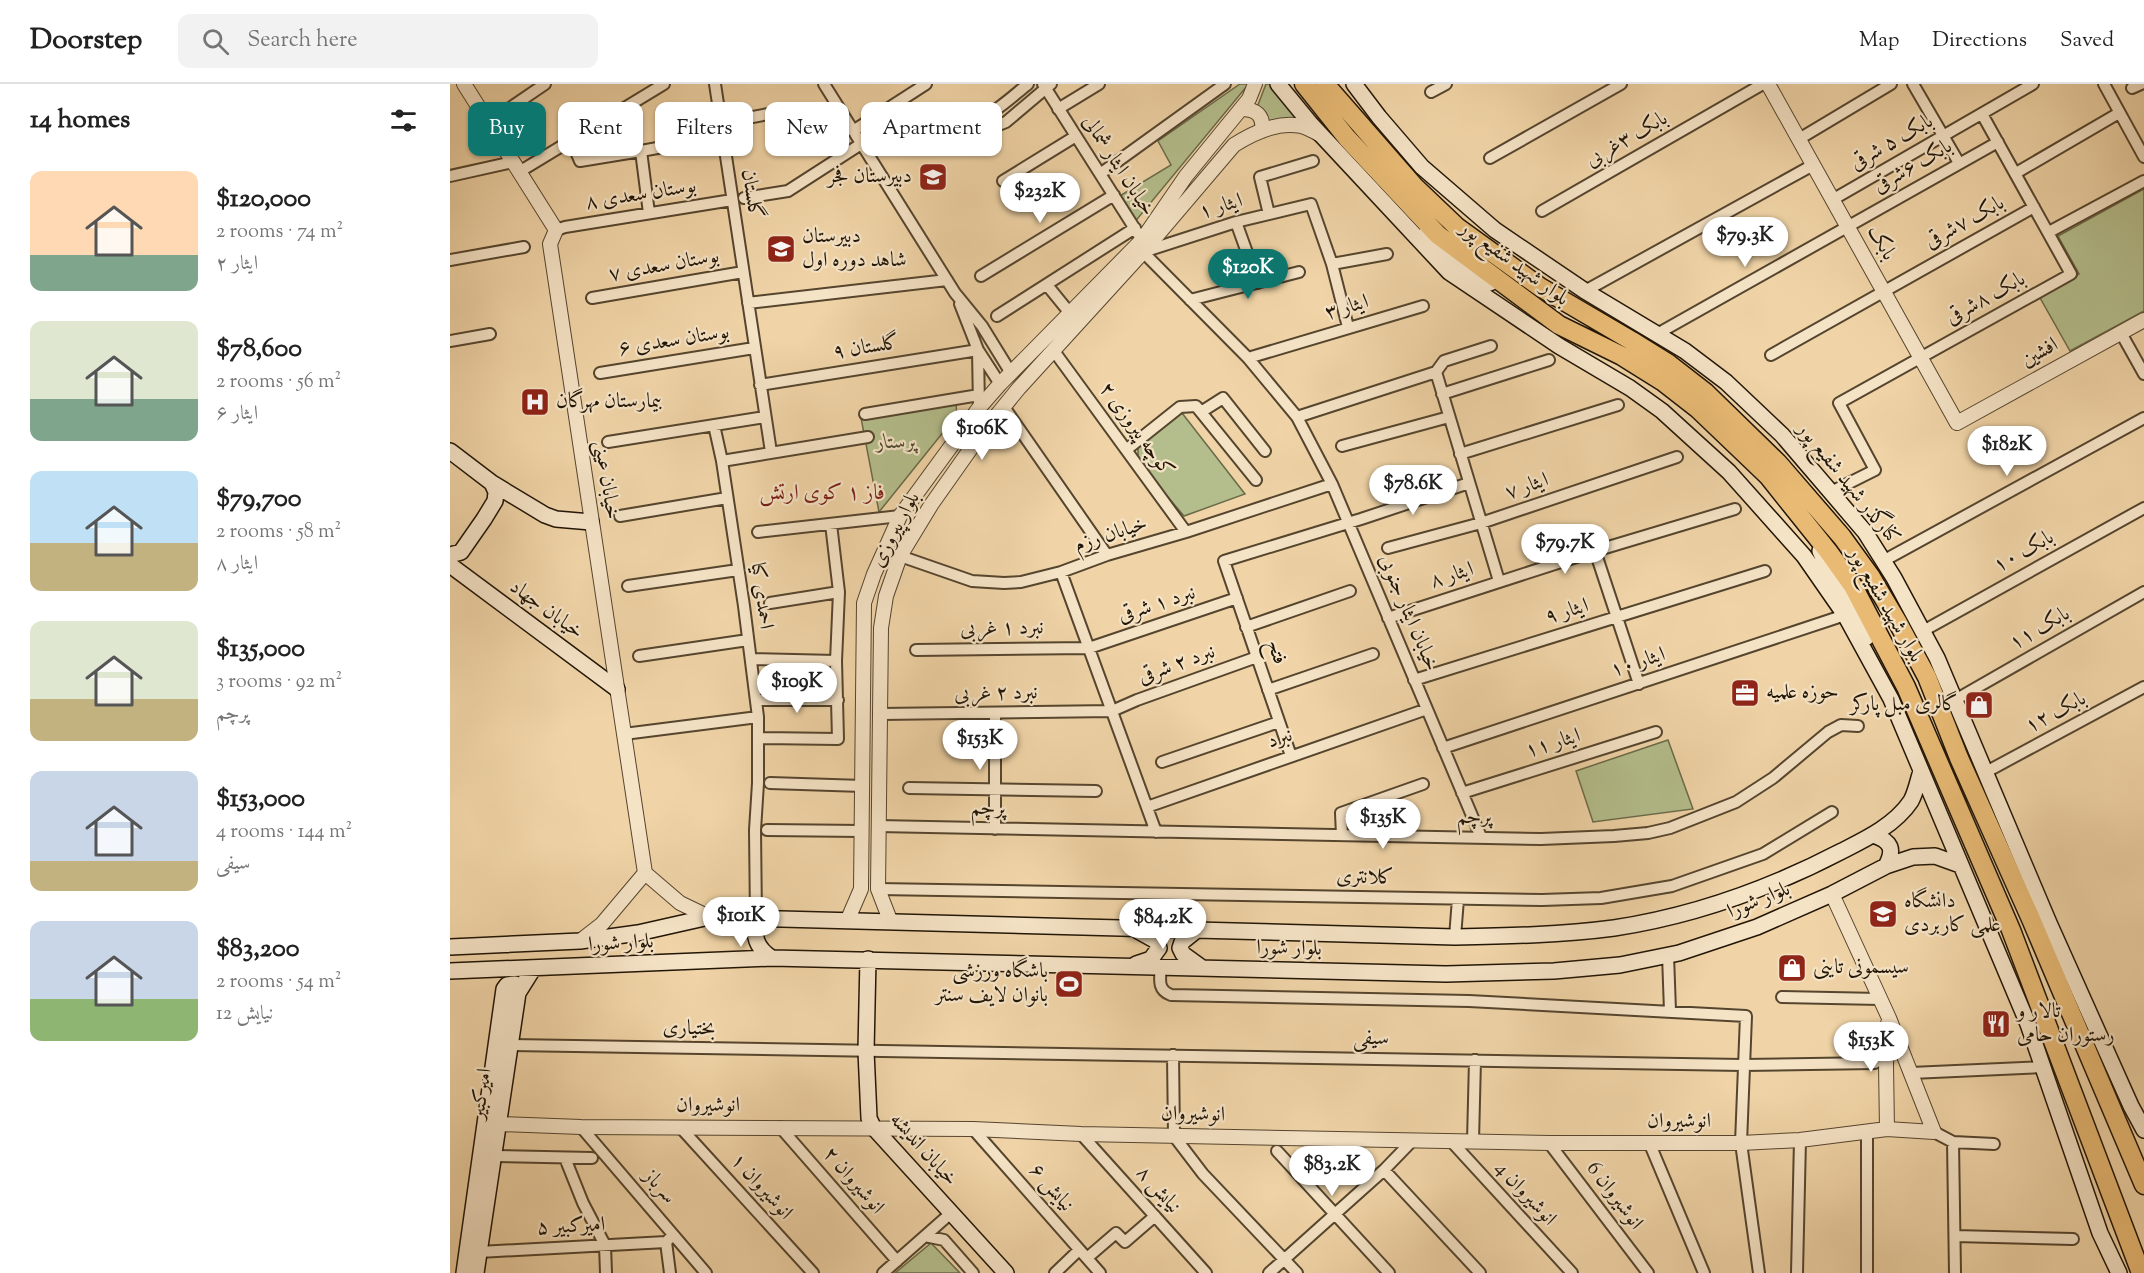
<!DOCTYPE html>
<html lang="en">
<head>
<meta charset="utf-8">
<style>
	:root { --surface:#fff; --page:#f2f2f2; --text:#222; --muted:#767676; --line:#e0e0e0; --accent:#0f766e }
	body { margin:0; font-family:"Sorts Mill Goudy",Amiri,serif; background:var(--page); color:var(--text); height:100vh; display:flex; flex-direction:column; font-size:22px; white-space:nowrap }
	* { box-sizing:border-box; margin:0 }
	p { font-size:20px; color:var(--muted) }
	.icon { flex:none; width:33px; height:33px; fill:none; stroke:currentColor; stroke-width:2; stroke-linecap:round; stroke-linejoin:round }
	.map { position:relative; flex:1; overflow:hidden }
	.drawer { display:flex; flex-direction:column; background:var(--surface); width:450px }
	.drawer>* { flex:none }
	.guide { position:absolute; left:18px; top:18px; width:570px; height:54px; display:flex; gap:12px }
	.price { position:absolute; translate:-50% -51px; padding:0 14px; border-radius:21px; background:#fff; color:#222; font-size:20px; line-height:39px; filter:drop-shadow(0 2px 3px #0008) }
	.price::after { content:''; position:absolute; left:50%; top:36px; width:18px; height:14px; margin-left:-9px; background:inherit; clip-path:polygon(0 0,100% 0,50% 100%) }
	.price.active { background:var(--accent); color:#fff }
	ul { padding:0; list-style:none }
	li { display:flex; align-items:center; gap:18px; height:150px; padding:0 30px }
	li span { display:grid; place-items:center; flex:none; width:168px; height:120px; border-radius:12px; color:#555 }
	li>.icon { margin-inline-start:auto }
	span .icon { width:72px; height:72px; fill:#fffc; stroke-width:1 }
	li b { font-size:26px }
	h2 { display:flex; justify-content:space-between; align-items:center; height:72px; padding:0 30px; font-size:26px }
	.tag { padding:0 21px; border-radius:12px; background:var(--surface); box-shadow:0 2px 4px #0004; font-size:21px; line-height:54px }
	.tag.active { background:var(--accent); color:#fff }
	header { display:flex; align-items:center; gap:36px; box-sizing:border-box; height:84px; padding:0 30px; background:var(--surface); border-bottom:2px solid var(--line) }
	header strong { font-size:28px }
	nav { display:flex; gap:33px; margin-inline-start:auto; font-size:21px }
	.search { width:420px; height:54px; background:var(--page); display:flex; align-items:center; gap:15px; box-sizing:border-box; padding:0 21px; border-radius:12px; color:var(--muted); font-size:22px }
	main { display:flex; flex:1; min-height:0 }
	.map>svg:first-child { display:block }
</style>
</head>
<body>
<header>
<strong>Doorstep</strong>
<div class="search"><svg class="icon" aria-label="search" viewBox="0 0 24 24"><circle cx="10" cy="10" r="6"/><path d="M15 15l6 6"/></svg>Search here</div>
<nav><a>Map</a><a>Directions</a><a>Saved</a></nav>
</header>
<main>
<section class="drawer">
<h2>14 homes<svg class="icon" aria-label="filters" viewBox="0 0 24 24"><path d="M4 7h16M4 17h16"/><circle cx="9" cy="7" r="2"/><circle cx="15" cy="17" r="2"/></svg></h2>
<ul>
<li><span style="background:linear-gradient(#ffd9b3 70%,#7fa58c 0)"><svg class="icon" aria-label="home" viewBox="0 0 24 24"><path d="M3 11l9-7 9 7M6 9v11h12V9"/></svg></span><div><b>$120,000</b><p>2 rooms · 74 m²</p><p>ایثار ۲</p></div></li>
<li><span style="background:linear-gradient(#dfe7d0 65%,#7fa58c 0)"><svg class="icon" aria-label="home" viewBox="0 0 24 24"><path d="M3 11l9-7 9 7M6 9v11h12V9"/></svg></span><div><b>$78,600</b><p>2 rooms · 56 m²</p><p>ایثار ۶</p></div></li>
<li><span style="background:linear-gradient(#bfe0f5 60%,#c2b280 0)"><svg class="icon" aria-label="home" viewBox="0 0 24 24"><path d="M3 11l9-7 9 7M6 9v11h12V9"/></svg></span><div><b>$79,700</b><p>2 rooms · 58 m²</p><p>ایثار ۸</p></div></li>
<li><span style="background:linear-gradient(#dfe7d0 65%,#c2b280 0)"><svg class="icon" aria-label="home" viewBox="0 0 24 24"><path d="M3 11l9-7 9 7M6 9v11h12V9"/></svg></span><div><b>$135,000</b><p>3 rooms · 92 m²</p><p>پرچم</p></div></li>
<li><span style="background:linear-gradient(#c9d6e8 75%,#c2b280 0)"><svg class="icon" aria-label="home" viewBox="0 0 24 24"><path d="M3 11l9-7 9 7M6 9v11h12V9"/></svg></span><div><b>$153,000</b><p>4 rooms · 144 m²</p><p>سیفی</p></div></li>
<li><span style="background:linear-gradient(#c9d6e8 65%,#8fb573 0)"><svg class="icon" aria-label="home" viewBox="0 0 24 24"><path d="M3 11l9-7 9 7M6 9v11h12V9"/></svg></span><div><b>$83,200</b><p>2 rooms · 54 m²</p><p>نیایش 12</p></div></li>
</ul>
</section>
<div class="map">
<svg width="1694" height="1189" viewBox="0 0 1694 1189">
	<rect width="100%" height="100%" fill="#f0d4a7"/>
	<filter id="stains"><feTurbulence type="fractalNoise" baseFrequency=".00333" numOctaves="4"/><feColorMatrix values="0 0 0 0 .2 0 0 0 0 .09 0 0 0 0 .02 0 0 0 .5 -.17"/></filter>
	<radialGradient id="worn" r=".72"><stop offset=".6" stop-color="#630" stop-opacity="0"/><stop offset="1" stop-color="#630" stop-opacity=".3"/></radialGradient>
	<path fill="#b4be8c" stroke="#6a6a49" stroke-width="1.5" d="M790,0H797V2L679,145L663,116L721,81L708,57Z
		M816,0H822L850,35L818,41L806,26Z
		M1694,105V227L1620,267L1589,212L1629,190L1608,152Z
		M506,320L507,331L429,428L411,334Z
		M732,329L795,410L734,432L688,378V360Z
		M1218,656L1243,725L1143,738L1126,687Z
		M481,1159L510,1189H445Z"/>
	<g fill="none" stroke-linecap="round" stroke-linejoin="round">
		<g stroke="#55452e" stroke-width="14">
			<path id="minor" d="M265,0L321,368
				M374,0L505,209L532,242L561,289
				M593,0L692,156
				M1463,0L1509,79
				M1654,0L1694,73
				M1682,4L1691,0
				M981,8L996,0
				M608,25L649,0
				M38,39L95,0
				M271,39L334,27
				M403,47L476,0
				M428,53L442,38C479,40 514,44 548,24C558,17 568,8 578,0
				M1349,55L1441,0
				M127,70L130,77L191,67
				M1040,74L1171,0
				M69,88L214,0
				M1566,89L1669,29
				M650,90L775,0
				M0,92L63,78
				M553,97L626,52
				M294,114L338,107L411,60L428,53L494,57L515,54L556,38L601,0
				M1382,116L1583,0
				M1092,127L1313,0
				M199,129L191,67L273,52
				M819,130L810,93L863,77
				M786,138L808,199
				M106,146L115,143L282,116
				M1599,148L1694,97
				M0,176L74,163
				M882,180L937,170
				M531,192L664,111
				M597,201L619,228
				M1135,207L1363,81
				M142,214L293,188
				M740,216L849,188
				M298,219L497,196
				M510,220L528,266L550,300
				M547,232L685,144
				M898,243L882,180L861,120L786,138L693,168L798,274L847,333L882,400L1031,753
				M1671,249L1694,290
				M1207,250L1548,58
				M0,257L40,250
				M604,267L736,448
				M1321,271L1584,123
				M798,274L973,222
				M986,288L1049,497
				M986,288L994,277L1041,262
				M150,289L304,264
				M310,301L528,266L529,324
				M992,310L1099,276
				M554,323L657,471
				M751,328L773,314L815,367
				M415,330L529,311
				M847,333L986,288
				M264,341L272,377L294,522L308,633V699L305,746L306,834
				M158,358L315,333
				M892,362L999,333
				M676,366L730,323L746,322L806,396
				M1010,370L1168,321
				M272,377L418,353
				M1381,408L1425,386L1389,319L1621,190L1532,30
				M170,432L277,414
				M308,448L450,432
				M938,464L1031,439L1227,373
				M1145,467L1189,600
				M450,472L522,497L554,499L571,498L611,488L657,471L736,448L882,400
				M1433,477L1694,334
				M611,488L706,748
				M178,502L288,486
				M320,519L389,508
				M938,534L1145,467L1285,425
				M796,543L900,507
				M1473,547L1694,424
				M466,566L639,564L787,514
				M189,572L298,556
				M301,575L386,577
				M964,596L1315,487
				M818,606L923,570
				M306,616H388
				M1505,616L1694,508
				M545,629V745
				M431,630L662,627L687,616L807,573
				M174,650L308,633
				M308,654L388,655L386,577L389,508L381,440
				M993,664L1395,531
				M841,672L774,477L911,435L1019,399
				M712,678L829,638
				M1536,688L1694,603
				M320,699L413,702
				M459,704L646,707
				M1012,709L1206,648
				M697,723L977,625
				M428,742L1091,755L1164,752L1198,749L1220,744L1286,718L1323,694L1378,648L1391,641L1408,642
				M317,746L412,747
				M892,751L891,729L973,700
				M428,805L1092,816L1151,814L1222,802L1313,770L1382,728
				M1005,853L1008,815
				M1218,871L1220,927
				M711,882C710,895 707,906 721,911L1019,917L1296,932L1291,1059L1309,1189
				M1332,913L1430,915
				M61,961L1293,981L1425,979
				M723,971L724,1052L753,1090L847,1189
				M1461,989L1593,983
				M131,1043L256,1189
				M230,1043L363,1189
				M330,1043L447,1177
				M523,1045L650,1189
				M1417,1047V1189
				M1484,1048L1503,1058L1544,1060
				M631,1050L756,1189
				M1001,1057L1122,1189
				M1023,1057L1025,976
				M1199,1058L1254,1189
				M1503,1058L1505,1189
				M1099,1059L1198,1189
				M827,1067L939,1189
				M44,1072L142,1074
				M115,1074L133,1119L155,1161L156,1189
				M934,1086L1030,1189
				M475,1152L494,1156L523,1189
				M1505,1152L1623,1155
				M29,1168L216,1158
				M637,1174L666,1149L675,1158L705,1132
				M220,1189L216,1158L221,1153
				M433,1189L501,1129
				M605,1189L629,1166
				M819,1189L934,1086L963,1056
				M1347,1189L1350,1056"/>
		</g>
		<g stroke="#55452e" stroke-width="16">
			<path id="tertiary" d="M14,0L106,146L100,160L195,789
				M1318,0L1507,339L1694,236
				M791,25C806,25 814,31 812,47
				M195,789L230,819L259,833
				M398,835L411,805L414,519L424,490L450,432L529,324L550,300L692,156L736,92L799,15L805,0
				M440,836L428,805L431,544L436,512L450,472L481,421L529,353L569,304L693,168L784,61C803,49 827,37 851,42C857,43 863,47 869,50
				M130,857L152,840L195,789
				M48,1040L131,1043L523,1045L631,1050L1099,1059H1291L1350,1056L1437,1045L1484,1048L1439,934L1382,810
				M1437,1045L1436,980L1438,939"/>
		</g>
		<g stroke="#211506" stroke-width="18">
			<path id="secondary" d="M828,0L860,39L999,188L1109,262L1180,304L1212,327L1279,388L1354,472L1395,531L1441,615L1578,940L1650,1149L1669,1189
				M904,0L929,33L972,83L1045,146L1135,207L1235,267L1276,298L1332,351L1415,448L1444,494L1487,574L1599,839L1681,1022L1694,1046
				M976,150L1006,178L1040,199
				M0,367L42,399L46,408L45,417L34,435L11,468L0,471
				M42,399L95,431L106,435L141,438
				M1370,467C1380,494 1412,525 1416,554
				M0,481L167,605
				M1423,751C1441,757 1445,765 1436,782
				M306,834C303,852 306,864 322,874
				M747,846L732,858L730,864L733,870L751,883
				M0,863L130,857L188,849L259,833L1005,853C1058,852 1111,851 1164,844C1243,832 1321,804 1392,767C1416,755 1445,741 1461,717C1466,708 1468,696 1471,687
				M418,875L416,967L419,1034L423,1043L556,1189
				M686,880L701,875L709,864L706,857L688,847
				M0,887L322,874L996,890L1104,887L1170,881L1229,869L1307,843L1382,810L1436,782L1463,773L1485,772L1510,781
				M14,1189L54,905L57,901L65,900L68,903V909
				M26,1189L68,909L83,885"/>
		</g>
		<g stroke="#211506" stroke-width="21">
			<path id="primary" d="M854,0L897,54L988,151L1109,241L1172,272L1212,297L1248,325L1318,392L1378,467L1403,502L1456,603L1561,846L1691,1189
				M875,0L964,102L1007,143L1090,203L1182,257L1219,280L1255,308L1328,379L1392,453L1421,493L1447,537L1477,593L1509,674L1581,835L1694,1101"/>
		</g>
		<use href="#minor" stroke="#f5e3c6" stroke-width="10"/>
		<use href="#tertiary" stroke="#f5e3c6" stroke-width="14"/>
		<use href="#secondary" stroke="#f5e3c6" stroke-width="15"/>
		<use href="#primary" stroke="#e8ba74" stroke-width="18"/>
	</g>
	<defs>
		<g id="school-square" transform="scale(1.5)"><rect x="-9" y="-9" width="18" height="18" rx="4" fill="#8f2418" stroke="#f5e3c6"/><path d="M0-5L7-2L0 1L-7-2ZM-4 1L0 2.5L4 1V4Q0 6-4 4Z" fill="#fff"/></g>
		<g id="hospital-square" transform="scale(1.5)"><rect x="-9" y="-9" width="18" height="18" rx="4" fill="#8f2418" stroke="#f5e3c6"/><path d="M-5-5h3v3.5h4V-5h3V5h-3V1.5h-4V5h-3Z" fill="#fff"/></g>
		<g id="office-square" transform="scale(1.5)"><rect x="-9" y="-9" width="18" height="18" rx="4" fill="#8f2418" stroke="#f5e3c6"/><path d="M-6-3h4V-5.5h4V-3h4V5H-6ZM-1-4.5V-3h2v-1.5ZM-6 0V1H6V0Z" fill="#fff"/></g>
		<g id="shop-square" transform="scale(1.5)"><rect x="-9" y="-9" width="18" height="18" rx="4" fill="#8f2418" stroke="#f5e3c6"/><path d="M-5-2.5h2.3a2.7 3.5 0 0 1 5.4 0H5L5.5 6h-11ZM-1.5-2.5h3a1.5 2.3 0 0 0-3 0Z" fill="#fff"/></g>
		<g id="university-square" transform="scale(1.5)"><rect x="-9" y="-9" width="18" height="18" rx="4" fill="#8f2418" stroke="#f5e3c6"/><path d="M0-5L7-2L0 1L-7-2ZM-4 1L0 2.5L4 1V4Q0 6-4 4Z" fill="#fff"/></g>
		<g id="stadium-square" transform="scale(1.5)"><rect x="-9" y="-9" width="18" height="18" rx="4" fill="#8f2418" stroke="#f5e3c6"/><path d="M0-5a6.5 5 0 1 0 0 10a6.5 5 0 1 0 0-10ZM-3.5-1.8h7v3.6h-7Z" fill="#fff"/></g>
		<g id="restaurant-square" transform="scale(1.5)"><rect x="-9" y="-9" width="18" height="18" rx="4" fill="#8f2418" stroke="#f5e3c6"/><path d="M-5-6h1v4h1v-4h1v4h1v-4h1v5L-1.5 .5V6h-2V.5L-5-1ZM5-6V6H3V1.5H1.5Q1.5-4 5-6Z" fill="#fff"/></g>
	</defs>
	<g fill-rule="evenodd">
		<use href="#school-square" x="483" y="93"/>
		<use href="#school-square" x="331" y="165"/>
		<use href="#hospital-square" x="85" y="318"/>
		<use href="#office-square" x="1295" y="609"/>
		<use href="#shop-square" x="1529" y="621"/>
		<use href="#university-square" x="1433" y="830"/>
		<use href="#shop-square" x="1342" y="884"/>
		<use href="#stadium-square" x="619" y="900"/>
		<use href="#restaurant-square" x="1546" y="940"/>
	</g>
	<g text-anchor="middle" dominant-baseline="central" stroke-width="4.5" stroke-linejoin="round" paint-order="stroke">
		<g font-size="21" fill="#211506" stroke="#f5e3c6">
			<text transform="translate(1177 56) rotate(-30)">بابک ۳غربی</text>
			<text transform="translate(1442 59) rotate(-30)">بابک ۵ شرقی</text>
			<text transform="translate(668 82) rotate(57)">خیابان ایثار شمالی</text>
			<text transform="translate(1463 83) rotate(-30)">بابک ۶شرقی</text>
			<text transform="translate(301 110) rotate(81)">گلستان</text>
			<text transform="translate(191 111) rotate(-9)">بوستان سعدی ۸</text>
			<text transform="translate(771 123) rotate(-17)">ایثار ۱</text>
			<text transform="translate(1515 139) rotate(-29)">بابک ۷شرقی</text>
			<text transform="translate(1431 159) rotate(61)">بابک</text>
			<text transform="translate(1064 180) rotate(36)">بلوار شهید شفیع پور</text>
			<text transform="translate(214 182) rotate(-10)">بوستان سعدی ۷</text>
			<text transform="translate(1536 215) rotate(-29)">بابک ۸شرقی</text>
			<text transform="translate(897 224) rotate(-17)">ایثار ۳</text>
			<text transform="translate(224 257) rotate(-9)">بوستان سعدی ۶</text>
			<text transform="translate(416 264) rotate(-9)">گلستان ۹</text>
			<text transform="translate(1590 269) rotate(-29)">افشین</text>
			<text transform="translate(686 346) rotate(54)">کوچه پیروزی ۲</text>
			<text transform="translate(156 396) rotate(81)">خیابان عینی</text>
			<text transform="translate(1398 400) rotate(51)">کنارگذر شهید شفیع پور</text>
			<text transform="translate(1077 403) rotate(-19)">ایثار ۷</text>
			<text transform="translate(446 446) rotate(-62)">بلوار پیروزی</text>
			<text transform="translate(661 451) rotate(-18)">خیابان رزم</text>
			<text transform="translate(1574 468) rotate(-29)">بابک ۱۰</text>
			<text transform="translate(1002 492) rotate(-18)">ایثار ۸</text>
			<text transform="translate(311 512) rotate(82)">احمدی کیا</text>
			<text transform="translate(707 521) rotate(-18)">نبرد ۱ شرقی</text>
			<text transform="translate(1435 521) rotate(60)">بلوار شهید شفیع پور</text>
			<text transform="translate(96 526) rotate(36)">خیابان جهاد</text>
			<text transform="translate(1117 528) rotate(-17)">ایثار ۹</text>
			<text transform="translate(958 529) rotate(67)">خیابان ایثار جنوبی</text>
			<text transform="translate(552 545) rotate(-1)">نبرد ۱ غربی</text>
			<text transform="translate(1590 545) rotate(-30)">بابک ۱۱</text>
			<text transform="translate(826 568) rotate(71)">فتح</text>
			<text transform="translate(1188 579) rotate(-18)">ایثار ۱۰</text>
			<text transform="translate(727 581) rotate(-20)">نبرد ۲ شرقی</text>
			<text transform="translate(546 610) rotate(-1)">نبرد ۲ غربی</text>
			<text transform="translate(1606 629) rotate(-28)">بابک ۱۲</text>
			<text transform="translate(830 655) rotate(-19)">نبرد</text>
			<text transform="translate(1103 660) rotate(-17)">ایثار ۱۱</text>
			<text transform="translate(538 725) rotate(1)">پرچم</text>
			<text x="1024" y="734">پرچم</text>
			<text transform="translate(915 794) rotate(1)">کلانتری</text>
			<text transform="translate(1309 817) rotate(-22)">بلوار شورا</text>
			<text transform="translate(171 860) rotate(-3)">بلوار شورا</text>
			<text transform="translate(839 865) rotate(1)">بلوار شورا</text>
			<text transform="translate(239 945) rotate(1)">بختیاری</text>
			<text transform="translate(921 955) rotate(1)">سیفی</text>
			<text transform="translate(32 1010) rotate(-81)">امیرکبیر</text>
			<text x="258" y="1022">انوشیروان</text>
			<text transform="translate(743 1031) rotate(1)">انوشیروان</text>
			<text x="1229" y="1038">انوشیروان</text>
			<text transform="translate(473 1066) rotate(48)">خیابان اندیشه</text>
			<text transform="translate(403 1097) rotate(49)">انوشیروان ۲</text>
			<text transform="translate(209 1103) rotate(49)">سرباز</text>
			<text transform="translate(311 1103) rotate(48)">انوشیروان ۱</text>
			<text transform="translate(601 1104) rotate(49)">نیایش ۶</text>
			<text transform="translate(708 1106) rotate(48)">نیایش ۸</text>
			<text transform="translate(1075 1110) rotate(47)">انوشیروان 4</text>
			<text transform="translate(1164 1112) rotate(53)">انوشیروان 6</text>
			<text transform="translate(121 1143) rotate(-3)">امیرکبیر ۵</text>
		</g>
		<g font-size="21" fill="#211506" stroke="#f5e3c6" text-anchor="start">
			<text x="462" y="93" text-anchor="end">دبیرستان فجر</text>
			<text x="352" y="153">دبیرستان<tspan x="352" dy="24">شاهد دوره اول</tspan></text>
			<text x="106" y="318">بیمارستان مهرگان</text>
			<text x="1316" y="609">حوزه علمیه</text>
			<text x="1508" y="621" text-anchor="end">گالری مبل پارکر</text>
			<text x="1454" y="818">دانشگاه<tspan x="1454" dy="24">علمی کاربردی</tspan></text>
			<text x="1363" y="884">سیسمونی تاینی</text>
			<text x="598" y="888" text-anchor="end">باشگاه ورزشی<tspan x="598" dy="24">بانوان لایف سنتر</tspan></text>
			<text x="1567" y="928">تالار و<tspan x="1567" dy="24">رستوران حامی</tspan></text>
		</g>
		<g font-size="21" font-style="italic" fill="#4d482e" stroke="#f5e3c6">
			<text x="446" y="359">پرستار</text>
		</g>
		<g font-size="22" fill="#7a1f14" stroke="#f5e3c6">
			<text x="372" y="410">فاز ۱ کوی ارتش</text>
		</g>
	</g>
	<rect width="100%" height="100%" filter="url(#stains)"/>
	<rect width="100%" height="100%" fill="url(#worn)"/>
</svg>
<b class="price" style="left:590px;top:140px">$232K</b>
<b class="price" style="left:1295px;top:184px">$79.3K</b>
<b class="price active" style="left:798px;top:216px">$120K</b>
<b class="price" style="left:532px;top:377px">$106K</b>
<b class="price" style="left:1557px;top:393px">$182K</b>
<b class="price" style="left:963px;top:432px">$78.6K</b>
<b class="price" style="left:1115px;top:491px">$79.7K</b>
<b class="price" style="left:347px;top:630px">$109K</b>
<b class="price" style="left:530px;top:687px">$153K</b>
<b class="price" style="left:933px;top:766px">$135K</b>
<b class="price" style="left:291px;top:864px">$101K</b>
<b class="price" style="left:713px;top:866px">$84.2K</b>
<b class="price" style="left:1421px;top:989px">$153K</b>
<b class="price" style="left:882px;top:1113px">$83.2K</b>
<div class="guide">
<a class="tag active">Buy</a>
<a class="tag">Rent</a>
<a class="tag">Filters</a>
<a class="tag">New</a>
<a class="tag">Apartment</a>
</div>
</div>
</main>
</body>
</html>
